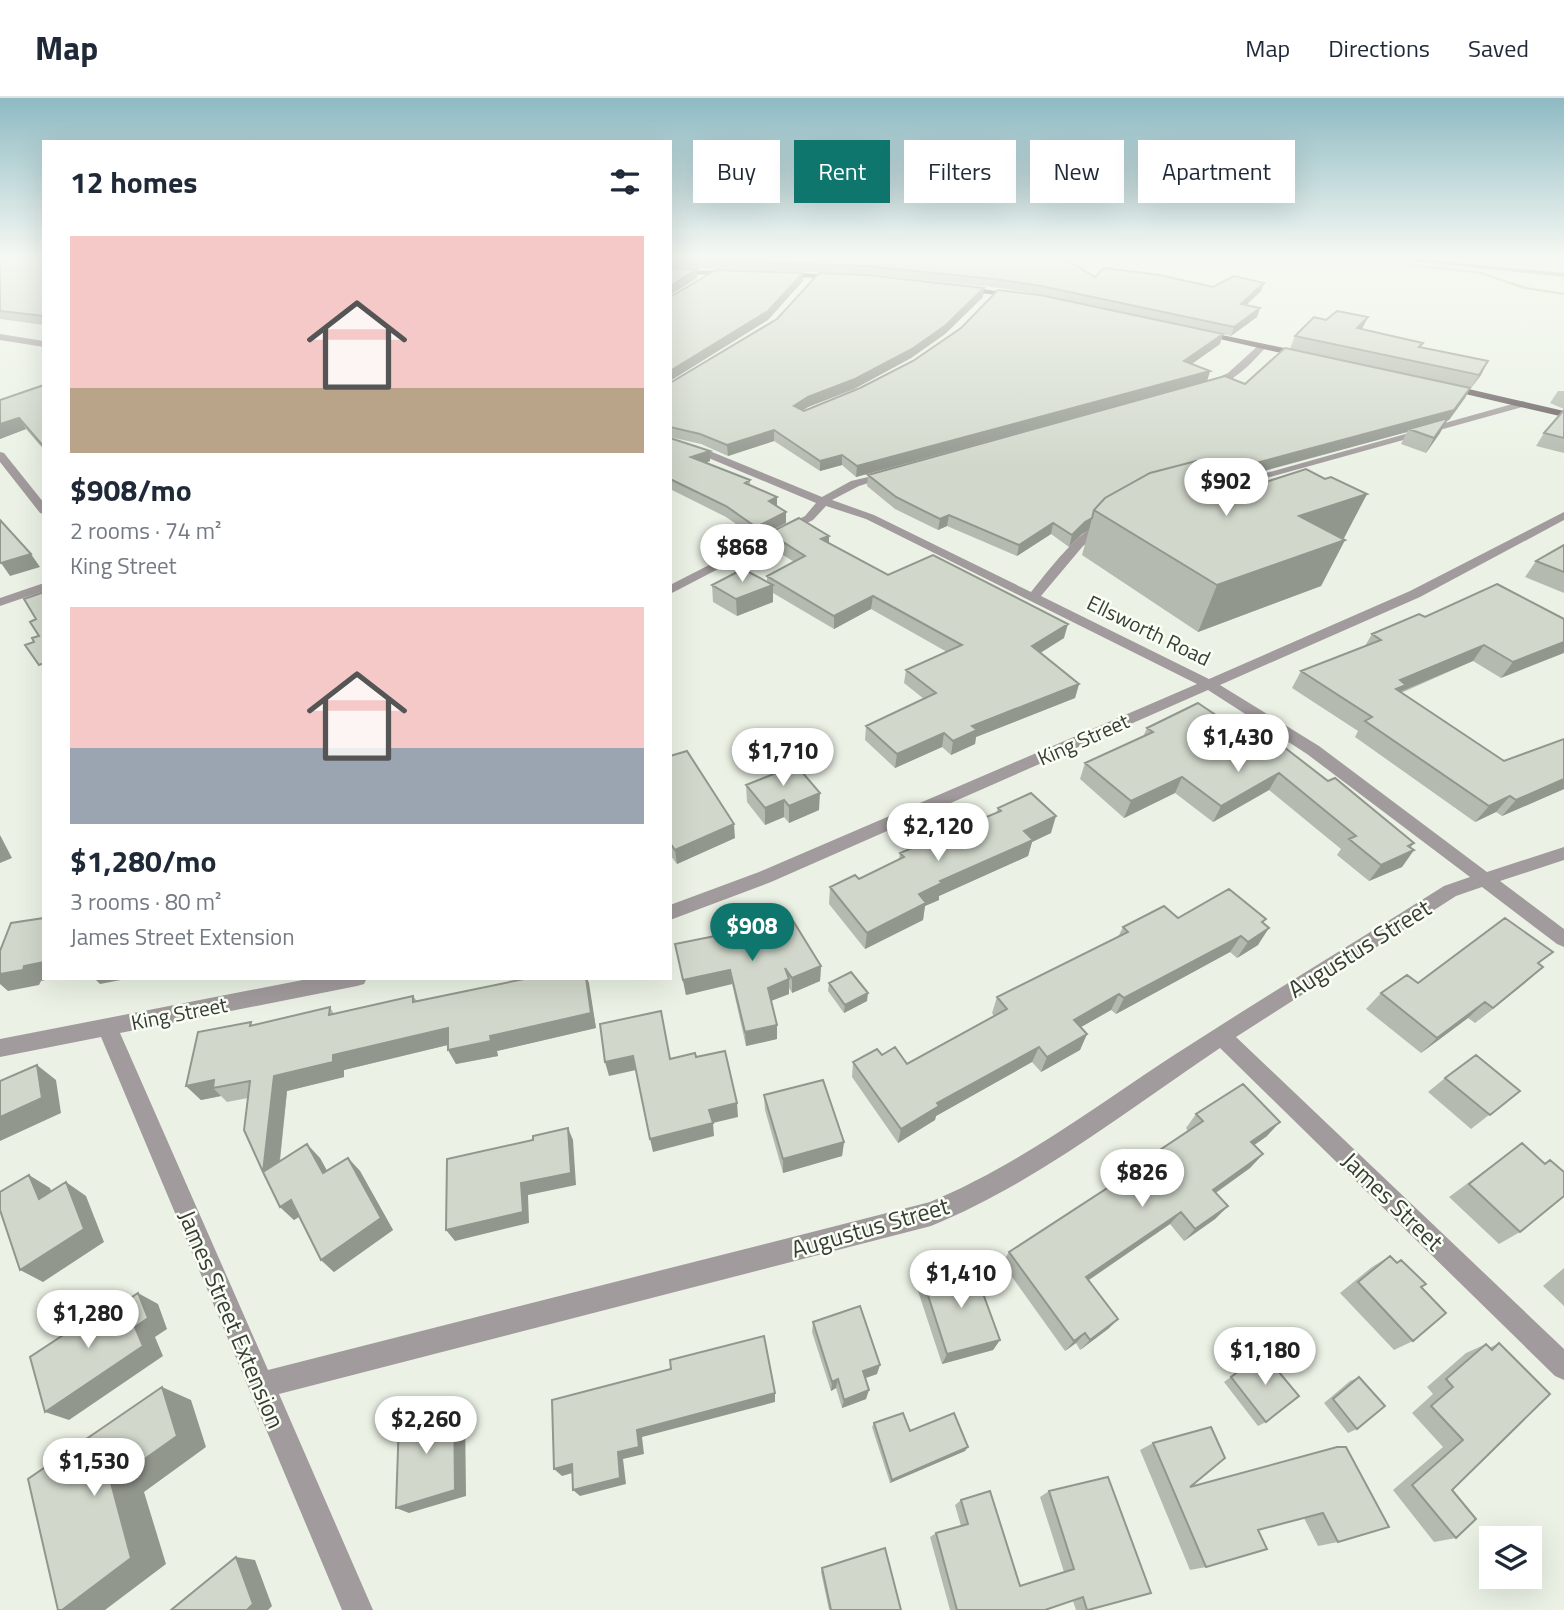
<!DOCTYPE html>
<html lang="en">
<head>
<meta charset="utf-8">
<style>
	:root { --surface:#fff; --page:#f6f6f7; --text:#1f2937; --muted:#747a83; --line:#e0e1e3; --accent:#0f766e }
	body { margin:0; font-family:"Titillium Web",sans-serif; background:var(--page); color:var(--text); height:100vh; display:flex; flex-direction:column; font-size:26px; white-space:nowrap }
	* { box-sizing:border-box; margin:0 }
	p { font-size:23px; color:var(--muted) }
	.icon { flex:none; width:38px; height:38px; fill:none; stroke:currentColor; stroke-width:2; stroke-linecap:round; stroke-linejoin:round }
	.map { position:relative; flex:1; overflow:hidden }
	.side { position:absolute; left:42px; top:42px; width:630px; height:840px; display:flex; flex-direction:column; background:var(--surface); border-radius:0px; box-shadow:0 7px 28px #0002 }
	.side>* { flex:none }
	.banner { position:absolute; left:693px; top:42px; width:665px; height:63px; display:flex; gap:14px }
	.controls { position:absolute; left:1479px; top:1428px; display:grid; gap:14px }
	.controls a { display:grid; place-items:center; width:63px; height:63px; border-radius:0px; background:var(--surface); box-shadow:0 7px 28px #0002; font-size:35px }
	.price { position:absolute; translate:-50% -60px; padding:0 16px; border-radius:24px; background:#fff; color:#222; font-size:23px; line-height:46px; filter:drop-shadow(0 2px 4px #0008) }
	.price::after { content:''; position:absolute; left:50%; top:42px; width:21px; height:16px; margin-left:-10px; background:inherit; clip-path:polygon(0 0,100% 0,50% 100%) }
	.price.active { background:var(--accent); color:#fff }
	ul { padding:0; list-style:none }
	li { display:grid; align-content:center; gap:14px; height:371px; padding:0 28px }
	li span { display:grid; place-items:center; height:217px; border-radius:0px; color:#555 }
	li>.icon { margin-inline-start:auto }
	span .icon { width:126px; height:126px; fill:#fffc; stroke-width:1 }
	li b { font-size:30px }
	h2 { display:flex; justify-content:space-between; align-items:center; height:84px; padding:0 28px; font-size:30px }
	.chip { padding:0 24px; border-radius:0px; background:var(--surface); box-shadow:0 7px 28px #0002; font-size:24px; line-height:63px }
	.chip.active { background:var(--accent); color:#fff }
	header { display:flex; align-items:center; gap:42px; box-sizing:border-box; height:98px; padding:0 35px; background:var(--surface); border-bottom:2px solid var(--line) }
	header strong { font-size:33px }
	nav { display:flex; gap:38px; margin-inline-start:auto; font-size:24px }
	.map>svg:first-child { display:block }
</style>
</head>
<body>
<header>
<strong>Map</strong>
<nav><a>Map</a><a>Directions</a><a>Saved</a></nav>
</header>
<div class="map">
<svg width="1564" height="1512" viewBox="0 0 1564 1512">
	<rect width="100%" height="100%" fill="#ebf2e5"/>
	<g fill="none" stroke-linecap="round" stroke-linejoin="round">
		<path fill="#a7c48b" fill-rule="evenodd" d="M1343,159H1353L1481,174L1526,189L1564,195V197L1524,191L1480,176Z"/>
		<path fill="#a29b9d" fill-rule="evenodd" d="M1394,159L1564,175V179L1397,161Z
			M0,236L44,243V249L0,242Z
			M1260,246L1267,248C1252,265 1228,291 1204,290V286L1228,275Z
			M1523,303L1528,306L1526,308L1219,393L1209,391Z
			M670,341L700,349L822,399L851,383L894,373V377L859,388L832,402L874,417L1031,494C1046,476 1086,421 1109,424V428L1083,448L1041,498L1209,581L1410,493L1564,414V422L1420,499L1220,587L1319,648L1487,774L1564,749V762L1500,783L1564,831V849L1557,846L1482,789L1456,798L1236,939L1564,1251V1282L1555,1278L1220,950C1126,1013 1036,1085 931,1128L279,1296L373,1512H342L101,939L0,959V941L313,880H367L364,886L357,888L120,935L268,1272L930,1104C1016,1068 1091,1012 1168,961C1259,902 1352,846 1444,788L1470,779L1307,656L1208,592L771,784L670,822V807L759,774L1197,586L866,421L826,408L813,422L670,496V487L805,418L816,405L692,353L670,347Z
			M0,354L4,355L44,405V416L40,415L0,364Z
			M44,485V493L0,508V500Z"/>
		<path fill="#62565a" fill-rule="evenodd" d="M670,172L733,173L737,175L733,177L670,176Z
			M779,174L838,177L842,179L838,181L776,178Z
			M960,188L1019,196L1023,198L1019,200L957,192Z
			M1198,232L1303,254L1307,257L1303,260L1198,236Z
			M1447,286L1564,313V319L1444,291L1442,289Z"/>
	</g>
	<path fill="#b4baaf" d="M0,159H44V227L0,221Z
		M670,159L1095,179L1261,193L1246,207L1260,210L1257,219L1231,238L1039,196L993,189L866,176L670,169Z
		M983,199L945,236L911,260L854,291L808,309L802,313H804L1220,246L1191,266L1210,273L1207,283L856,379L842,367L820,373L774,343L728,358L701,346L670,339V285Z
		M1362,231L1421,249L1488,263L1481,277L1471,290H1470L1465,300L1449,322L1446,323L1440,335L1426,355L1401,346L1407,334L1232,382L1247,390L1325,381L1367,396L1344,440L1342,441L1345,442L1321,488L1198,534L1082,457L1089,432L1082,436L1069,449L1051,436L1017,458L947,428L938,432L895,411L867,388L868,377L1245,286L1290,251L1295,238Z
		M44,287V352L26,331L0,341Z
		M1558,293H1564V311L1550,305Z
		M1564,312V355L1536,348L1544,335Z
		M670,340L710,353V363L706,365L750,382V387L777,408L786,414V425L756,440L726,419L670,391Z
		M769,435L829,446L888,477L1064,540L1040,555L1079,586L1075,600L976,639L975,646L951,657L942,649L895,670L865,642L866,628L924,601L904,585L906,572L947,554L871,511L834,531L773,495V504L737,518L713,504L712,487L767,484V478L794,464L769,448Z
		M1564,447V495L1525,479L1536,463Z
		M1425,519L1564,521L1501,580L1473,563L1401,595L1504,663L1564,691L1502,718L1496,714L1475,724L1355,639L1358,633L1292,590L1301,573L1365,548L1372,536Z
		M1147,630L1256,644L1414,752L1402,769L1369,783L1337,757L1341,751L1269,692L1213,724L1175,695L1124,720L1080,681L1085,665L1143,639Z
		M670,658L735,740L677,766L670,757Z
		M746,687L819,712L789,725L784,719L765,727L747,704Z
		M998,710L1051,735L1032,744L1028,758L939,798V802L925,808L923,822L865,851L829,806L830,789L859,781L899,761L900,755L996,715Z
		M1178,820L1263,826L1258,847L1237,860L1230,854L1116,916L1111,912L1081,929L1087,936L1080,952L1041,974L1032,964L936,1018L935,1022L898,1045L852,979L853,964L882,957L907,966L994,918L992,915L997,899L1118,839L1123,829Z
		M675,846L821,868L820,883L792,895L789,890V896L771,903L777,927V941L746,948L732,886L686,897Z
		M1540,866L1543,869L1525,885L1475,925L1468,920L1421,955L1366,911L1381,895L1418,885Z
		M529,880H587L596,930L497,953L498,958L456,966L448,952V947L344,972V979L287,993L280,1064L320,1060L327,1073L348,1060L360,1073L393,1132L334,1174L321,1162L299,1119L294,1122L280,1109L248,1000L227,1004L221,998L201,1002L186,988L330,909L334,916L413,898L417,903Z
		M829,885L867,903L844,915L828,893Z
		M1445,980L1520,993L1471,1031L1428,994Z
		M764,997L844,1044L842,1058L783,1075L765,1012Z
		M1196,1016L1267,1038L1254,1047L1263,1056L1250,1070L1216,1095L1228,1108L1215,1121L1184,1143L1170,1126L1089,1182L1118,1221L1108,1231L1080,1252L1076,1245L1065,1253L1002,1165L1009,1154L1135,1072L1139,1066L1188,1033L1186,1030Z
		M1522,1045L1520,1134L1499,1146L1449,1099Z
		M1390,1158L1413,1243L1394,1252L1340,1195L1372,1169Z
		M1564,1170V1208L1543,1188Z
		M923,1182L1000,1242L993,1252L942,1266L918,1193Z
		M813,1224L877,1276L865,1280L866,1301L842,1310L836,1290L831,1293L812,1234Z
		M1499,1245L1452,1392L1456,1440L1434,1444L1393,1392L1443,1349L1412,1315L1433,1296L1427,1289L1466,1255L1486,1246L1489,1250Z
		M1263,1255L1266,1324L1258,1328L1224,1284Z
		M1359,1279L1357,1331L1348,1335L1324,1305L1350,1283Z
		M874,1325L910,1333L965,1353L890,1385L872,1329Z
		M1153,1345L1190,1389L1337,1349L1338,1444L1318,1448L1304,1420L1258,1432L1206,1469L1190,1472L1140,1352Z
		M1049,1393L1088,1512H1076L1073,1503L1045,1512H950L930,1439L936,1435L961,1428L955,1407L961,1402L1020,1488L1064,1474L1040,1399Z
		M822,1470L901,1512H829L821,1474Z"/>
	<path fill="#92978e" d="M697,171V180L670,197V188Z
		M803,175V183L768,222L670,283V273Z
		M1264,185L1261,193L1238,215L1241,206Z
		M984,190L983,199L945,236L911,260L854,291L808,309L793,318L794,308Z
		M1260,210L1257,219L1231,238L1234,229Z
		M1368,219L1362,231L1357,230Z
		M1223,236L1220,246L1182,273L1184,263Z
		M1488,263L1481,277L1471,290L1479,277Z
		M1210,273L1207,283L856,379L857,368Z
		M1470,290L1465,300L1449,322L1446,323L1440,335L1426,355L1434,340L1409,331L1407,334L1126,410L1100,416Z
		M19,320L26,331L0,341V326Z
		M774,332V343L728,358L727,347Z
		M710,353V363L692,369L691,359Z
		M842,357V367L820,373V363Z
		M1367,396L1344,440L1278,463L1299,418Z
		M777,399V410L769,403Z
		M786,414V425L756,440V429Z
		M949,417L947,428L938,432L940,421Z
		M1092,420L1089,432L1082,436L1069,449L1072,437L1085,424Z
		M1053,425L1051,436L1017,458L1019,447Z
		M829,438V451L821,441Z
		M1345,442L1321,488L1198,534L1217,487Z
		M31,456L40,469L10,478L1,465Z
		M773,487V504L737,518L736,501Z
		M873,498L871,511L834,531V518Z
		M1068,526L1064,540L1029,562L1032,548Z
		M1564,544V555L1501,580L1513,564Z
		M1484,547L1473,563L1402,593L1396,603L1386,607L1400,582Z
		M1079,586L1075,600L976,639L975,646L951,657L953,643L972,628Z
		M944,635L942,649L895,670L897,656Z
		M1279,675L1269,692L1213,724L1221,708Z
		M1182,679L1175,695L1124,720L1131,703Z
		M1564,681V691L1502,718L1516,702Z
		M820,695L819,712L789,725V708Z
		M1510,698L1496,714L1475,724L1489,708Z
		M784,702V719L765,727V710Z
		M1056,718L1051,735L1032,744L1028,758L939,798V802L925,808L923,822L865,851L867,835L919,796L940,783L1024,733Z
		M734,726L735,740L677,766L675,752Z
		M0,737L12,760L0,765Z
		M1414,745L1404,757L1414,752L1402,769L1369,783L1381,767Z
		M1269,830L1258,847L1237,860L1248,844Z
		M1241,838L1230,854L1116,916L1124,900Z
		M44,864V880H54L41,883L39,887L8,893L0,886V876L24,868Z
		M821,868L820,883L792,895V880Z
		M1543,869L1525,885L1475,925L1493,910Z
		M730,872L732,886L686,897L683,882Z
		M94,880H131L100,886Z
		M586,880H587L589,885L596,930L497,953L498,958L456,966L448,952L490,938Z
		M789,881V896L768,904V890Z
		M868,895L867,903L844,915L845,907Z
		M1119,896L1111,912L1067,937L1074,922Z
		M1485,904L1468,920L1421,955L1437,940Z
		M777,927V941L746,948L745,934Z
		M448,930L456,945L344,972V979L287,993L277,1087L263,1074L274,978L333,957Z
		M1087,936L1080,952L1041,974L1047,959Z
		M1039,949L1032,964L936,1018L935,1022L898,1045L901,1031L937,1005Z
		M633,958L636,972L609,978L605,964Z
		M37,967L56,982L61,1015L0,1043V1019Z
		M214,982L213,990L221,998L201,1002L186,988Z
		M737,1005L738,1019L713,1025L714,1038L653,1054L650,1041L709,1012Z
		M1280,1024L1267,1038L1239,1058L1251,1044Z
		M568,1030L573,1042L576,1087L528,1097L529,1125L455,1143L446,1132L521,1085Z
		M844,1044L842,1058L783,1075V1061Z
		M307,1046L320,1060L336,1089L323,1075Z
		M1263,1056L1250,1070L1201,1105L1213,1092Z
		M348,1060L360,1073L393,1132L334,1174L321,1162Z
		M29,1077L50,1090L59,1114L39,1101Z
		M66,1084L86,1098L104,1144L43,1184L20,1172Z
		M291,1102L305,1115L294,1122L280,1109Z
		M1228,1108L1215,1121L1184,1143L1195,1131Z
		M1181,1114L1170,1126L1077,1190L1086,1179Z
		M138,1195L158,1206L167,1231L155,1239L163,1258L69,1322L45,1314L126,1203L124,1197L143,1207Z
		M1118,1221L1108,1231L1080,1252L1090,1242Z
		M1085,1235L1076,1245L1065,1253L1074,1243Z
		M1000,1242L993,1252L942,1266L947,1256Z
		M880,1267L877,1276L860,1282L863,1273Z
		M838,1281L836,1290L831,1293L832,1284Z
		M162,1289L191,1302L206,1349L144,1394L166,1466L105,1512H62L111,1385Z
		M869,1292L866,1301L842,1310L844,1302Z
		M775,1295V1304L642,1339L644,1356L623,1361L626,1386L580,1398L573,1392L637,1332Z
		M454,1307L465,1315L466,1398L409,1415L396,1410Z
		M968,1349L965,1353L890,1385L892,1382Z
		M572,1366L579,1373L562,1378L554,1371Z
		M236,1459L255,1462L272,1508L268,1512H247Z"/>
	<path fill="#d1d8cb" stroke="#92978e" stroke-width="2" d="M0,159H44V218L0,213Z
		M670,159H1062L1095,179L1104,170L1160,177L1213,189L1234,178L1264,185L1241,206L1260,210L1234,229L1041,188L994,181L867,168L670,161Z
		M670,170L697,171L670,188Z
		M716,172L803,175L768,213L670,273V199Z
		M819,175L866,177L984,190L946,227L912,251L855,281L808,299L794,308L804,313L860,290L913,263L961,230L998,192L1040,197L1223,236L1184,263L1210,273L857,368L842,357L820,363L774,332L727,347L700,336L670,329V285L777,221Z
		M1337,213L1368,219L1357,230L1423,245L1419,249L1488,263L1479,277L1295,238L1314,219L1326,222Z
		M1285,250L1470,290L1454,312L1219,375L1196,363L1150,375L1105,400L1094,412L1092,420L1085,424L1072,437L1053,425L1019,447L949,417L940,421L896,399L868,377L1225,278L1245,286Z
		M44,287V349L19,320L0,326V302Z
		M1564,312V340L1544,335Z
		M1448,320L1434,340L1409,331Z
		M670,340L710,353L691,359L750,382L745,385L777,399L769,403L786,414L756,429L726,408L670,381Z
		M1196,363L1247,390L1306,371L1325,381L1331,379L1367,396L1299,418L1345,442L1217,487L1094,412L1105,400L1150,375Z
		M799,420L829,438L821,441L888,477L933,457L1068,526L1032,548L1079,586L972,628L977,632L953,643L944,635L897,656L866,628L936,595L906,572L962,547L873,498L834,518L767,478L805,458L769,435Z
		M0,422L31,456L1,465L0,464Z
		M1564,447V474L1536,463Z
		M743,471L773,487L736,501L712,487Z
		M1497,486L1564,521V544L1513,564L1484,547L1400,582L1406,587L1396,591L1504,663L1564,641V681L1516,702L1510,698L1489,708L1365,623L1372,619L1301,573L1381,542L1372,536L1419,516L1425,519Z
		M44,494V565L39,567L25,547L34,544L32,540L39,538L30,524L36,521L24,501Z
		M1198,605L1256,644L1271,639L1328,683L1335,680L1414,745L1408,748L1414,752L1381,767L1349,741L1356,738L1279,675L1221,708L1182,679L1131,703L1085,665L1153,634L1147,630Z
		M687,653L734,726L675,752L670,745V658Z
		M796,667L820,695L789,708L784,702L765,710L746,687Z
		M1031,695L1056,718L1024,733L1033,742L940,783L942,785L919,796L926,805L867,835L830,789L855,777L859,781L904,759L900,755L1001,713L998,710Z
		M1229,791L1266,821L1262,824L1269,830L1248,844L1241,838L1124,900L1119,896L1074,922L1087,936L1047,959L1039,949L937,1005L939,1008L901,1031L853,964L877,951L882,957L895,949L907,966L1007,911L997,899L1128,834L1123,829L1164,808L1178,820Z
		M787,813L821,868L792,880L785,870L789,881L768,890L777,927L745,934L730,872L683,882L675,846L725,836Z
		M44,820V864L24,868L23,872L0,876V853L11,825Z
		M1505,820L1553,854L1538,865L1543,869L1493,910L1485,904L1437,940L1381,895L1407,877L1418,885Z
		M851,874L868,895L845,907L829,885Z
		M529,880H586L591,915L490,938L491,943L448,952V930L333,957V964L274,978L263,1074L244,1032L250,983L213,990L214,982L186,988L198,934L251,924L250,928L330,909L329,917L413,898V904Z
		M661,913L670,961L695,955L696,959L725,953L737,1005L709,1012L713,1025L650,1041L633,958L605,964L600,926Z
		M1476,957L1520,993L1490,1017L1445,980Z
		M37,967L42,1000L0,1019V983Z
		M823,982L844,1044L783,1061L764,997Z
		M1243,986L1280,1024L1251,1044L1263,1056L1213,1092L1228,1108L1195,1131L1181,1114L1086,1179L1118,1221L1090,1242L1085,1235L1074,1243L1009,1154L1141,1068L1139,1066L1203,1023L1196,1016Z
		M568,1030L571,1075L521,1085L523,1114L446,1132L447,1061L533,1042V1038Z
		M1522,1045L1545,1066L1550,1062L1564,1074V1098L1520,1134L1469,1086Z
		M307,1046L323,1075L348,1060L381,1120L321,1162L291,1102L280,1109L263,1074Z
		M29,1077L39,1101L66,1084L84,1131L20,1172L0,1112V1094Z
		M1390,1158L1397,1165L1401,1162L1426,1186L1421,1189L1446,1215L1413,1243L1358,1184Z
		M973,1168L1000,1242L947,1256L923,1182Z
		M138,1195L148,1220L135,1229L143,1248L45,1314L30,1259L124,1197L126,1203Z
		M860,1208L880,1267L863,1273L869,1292L844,1302L838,1281L832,1284L813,1224Z
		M764,1238L775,1295L637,1332L639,1349L618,1354L620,1380L573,1392L572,1366L554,1371L552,1302L671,1271L670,1262Z
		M1499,1245L1550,1296L1452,1392L1476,1421L1456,1440L1412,1387L1463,1342L1431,1308L1453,1289L1446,1281L1486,1246L1492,1252Z
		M1263,1255L1299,1298L1266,1324L1231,1279Z
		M1359,1279L1385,1308L1357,1331L1333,1301Z
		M162,1289L177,1338L111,1385L131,1460L62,1512H58L28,1381Z
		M454,1307L455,1392L396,1410L399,1322Z
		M903,1315L910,1333L954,1315L968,1349L892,1382L874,1325Z
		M1211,1329L1225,1360L1190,1389L1337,1349H1346L1389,1429L1338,1444L1323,1415L1258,1432L1267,1451L1206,1469L1153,1345Z
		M1108,1379L1151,1495L1088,1512H1087L1083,1499L1045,1512H957L936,1435L968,1426L961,1402L990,1393L1020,1488L1074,1471L1049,1393Z
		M885,1450L901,1512H831L822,1470Z
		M236,1459L253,1506L247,1512H171Z"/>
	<linearGradient id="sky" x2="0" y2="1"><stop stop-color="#8ebac3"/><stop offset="0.43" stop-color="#f6f9f3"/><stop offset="1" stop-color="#f6f9f3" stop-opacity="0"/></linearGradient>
	<rect width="1564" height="370" fill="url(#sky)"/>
	<g text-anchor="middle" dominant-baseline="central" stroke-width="5" stroke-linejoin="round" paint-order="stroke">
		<g font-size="21" fill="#3a3d37" stroke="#f9fff4">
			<text transform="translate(1149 532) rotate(26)">Ellsworth Road</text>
			<text transform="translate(1083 641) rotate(-24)">King Street</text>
			<text transform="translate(179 915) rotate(-11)">King Street</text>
		</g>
		<g font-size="24" fill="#3a3d37" stroke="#f9fff4">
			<text transform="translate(1359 850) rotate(-32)">Augustus Street</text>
			<text transform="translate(1393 1103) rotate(44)">James Street</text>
			<text transform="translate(870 1129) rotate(-16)">Augustus Street</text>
			<text transform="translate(232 1221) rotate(67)">James Street Extension</text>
		</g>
	</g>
</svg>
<div class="controls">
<a><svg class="icon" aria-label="layers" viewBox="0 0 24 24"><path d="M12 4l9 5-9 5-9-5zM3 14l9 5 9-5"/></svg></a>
</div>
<b class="price" style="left:1226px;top:420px">$902</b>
<b class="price" style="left:742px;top:486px">$868</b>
<b class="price" style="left:1238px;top:676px">$1,430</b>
<b class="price" style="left:783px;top:690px">$1,710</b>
<b class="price" style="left:938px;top:765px">$2,120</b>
<b class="price active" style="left:752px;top:865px">$908</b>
<b class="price" style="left:1142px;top:1111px">$826</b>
<b class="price" style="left:961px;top:1212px">$1,410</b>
<b class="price" style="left:88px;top:1252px">$1,280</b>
<b class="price" style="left:1265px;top:1289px">$1,180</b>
<b class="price" style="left:426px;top:1358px">$2,260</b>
<b class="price" style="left:94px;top:1400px">$1,530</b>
<div class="banner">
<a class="chip">Buy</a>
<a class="chip active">Rent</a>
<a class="chip">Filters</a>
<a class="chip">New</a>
<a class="chip">Apartment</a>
</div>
<section class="side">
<h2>12 homes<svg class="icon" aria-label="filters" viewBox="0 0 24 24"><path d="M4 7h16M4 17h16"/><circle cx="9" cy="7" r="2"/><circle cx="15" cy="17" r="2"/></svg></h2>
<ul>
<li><span style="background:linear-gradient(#f6c9c9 70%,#b9a48a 0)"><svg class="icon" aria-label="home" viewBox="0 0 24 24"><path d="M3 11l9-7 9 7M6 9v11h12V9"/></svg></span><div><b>$908/mo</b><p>2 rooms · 74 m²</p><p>King Street</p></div></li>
<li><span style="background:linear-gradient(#f6c9c9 65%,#9aa5b1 0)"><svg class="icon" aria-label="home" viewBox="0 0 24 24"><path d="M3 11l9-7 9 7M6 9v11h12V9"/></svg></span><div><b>$1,280/mo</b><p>3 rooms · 80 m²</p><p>James Street Extension</p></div></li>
</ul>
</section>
</div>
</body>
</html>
